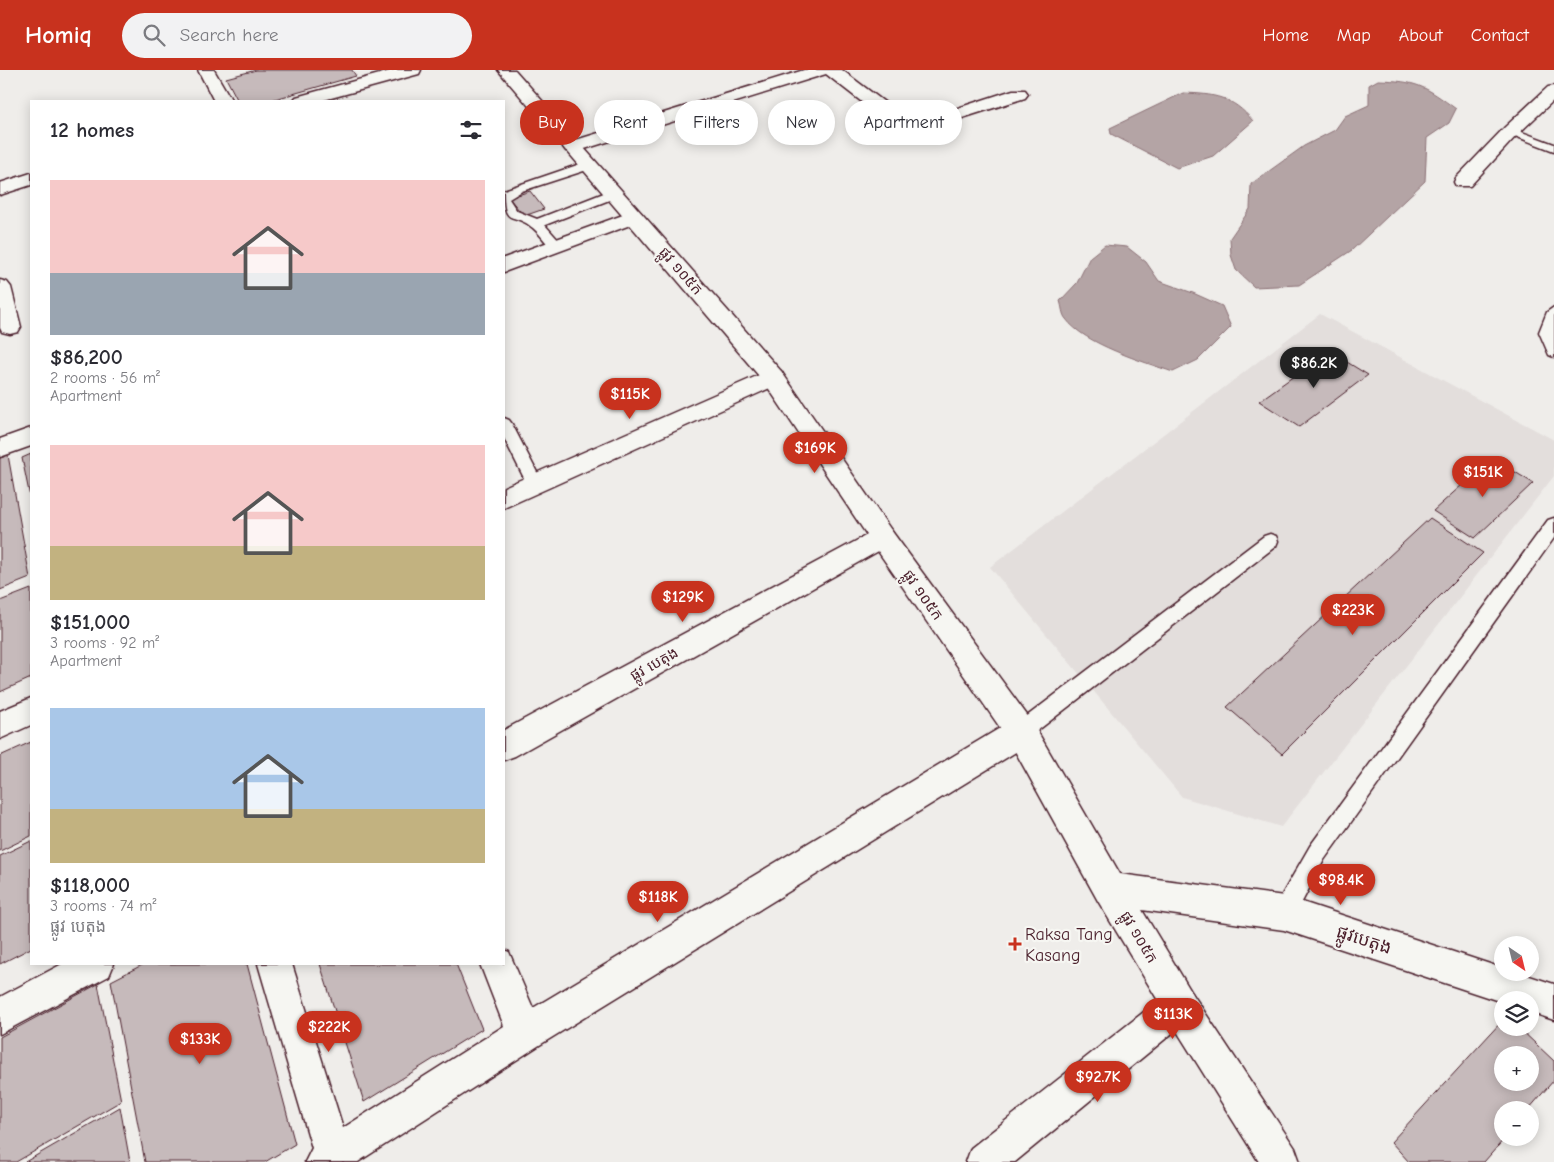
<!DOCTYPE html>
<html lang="en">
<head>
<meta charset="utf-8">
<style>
	:root { --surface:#fff; --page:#f2f2f3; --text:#2b2b33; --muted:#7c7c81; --accent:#c8321e }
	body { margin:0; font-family:"Comic Neue","Noto Sans Khmer",sans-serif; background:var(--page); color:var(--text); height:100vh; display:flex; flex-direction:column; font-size:19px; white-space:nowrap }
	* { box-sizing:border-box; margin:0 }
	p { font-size:16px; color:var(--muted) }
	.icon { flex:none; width:28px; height:28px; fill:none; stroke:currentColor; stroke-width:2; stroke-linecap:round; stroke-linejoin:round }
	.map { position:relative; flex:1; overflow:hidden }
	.side { position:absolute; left:30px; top:30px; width:475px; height:865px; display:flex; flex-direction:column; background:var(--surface); border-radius:0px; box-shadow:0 2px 12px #0003 }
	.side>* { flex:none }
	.hud { position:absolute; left:520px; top:30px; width:475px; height:45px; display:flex; gap:10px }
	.needle { width:32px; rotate:145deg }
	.fabs { position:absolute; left:1494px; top:866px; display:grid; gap:10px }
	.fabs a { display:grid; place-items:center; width:45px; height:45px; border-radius:50%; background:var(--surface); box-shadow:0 2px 12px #0003; font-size:25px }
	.price { position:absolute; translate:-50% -42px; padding:0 11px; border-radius:18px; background:var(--accent); color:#fff; font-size:16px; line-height:32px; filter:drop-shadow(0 1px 2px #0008) }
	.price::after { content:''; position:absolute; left:50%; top:30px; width:15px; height:11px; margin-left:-8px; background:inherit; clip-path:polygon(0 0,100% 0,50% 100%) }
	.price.on { background:#222; color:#fff }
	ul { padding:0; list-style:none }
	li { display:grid; align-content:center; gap:10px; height:265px; padding:0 20px }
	li span { display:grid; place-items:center; height:155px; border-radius:0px; color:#555 }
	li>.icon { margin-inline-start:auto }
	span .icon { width:90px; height:90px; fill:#fffc; stroke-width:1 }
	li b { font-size:21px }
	h2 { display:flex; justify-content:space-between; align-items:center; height:60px; padding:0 20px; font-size:21px }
	.pill { padding:0 18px; border-radius:22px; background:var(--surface); box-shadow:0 2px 12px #0003; font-size:18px; line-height:45px }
	.pill.on { background:var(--accent); color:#fff }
	header { display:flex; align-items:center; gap:30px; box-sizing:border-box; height:70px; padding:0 25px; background:var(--accent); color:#fff }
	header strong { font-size:24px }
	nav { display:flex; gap:28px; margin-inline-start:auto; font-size:18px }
	.search { width:350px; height:45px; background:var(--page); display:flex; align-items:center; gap:12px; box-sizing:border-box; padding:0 18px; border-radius:28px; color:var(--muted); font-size:19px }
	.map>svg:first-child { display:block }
</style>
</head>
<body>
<header>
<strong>Homiq</strong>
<div class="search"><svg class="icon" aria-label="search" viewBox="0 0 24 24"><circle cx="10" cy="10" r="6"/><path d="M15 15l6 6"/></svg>Search here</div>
<nav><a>Home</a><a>Map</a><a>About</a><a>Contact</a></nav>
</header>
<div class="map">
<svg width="1554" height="1092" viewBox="0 0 1554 1092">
	<rect width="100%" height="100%" fill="#efedea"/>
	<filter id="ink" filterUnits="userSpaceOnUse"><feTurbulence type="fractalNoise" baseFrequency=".02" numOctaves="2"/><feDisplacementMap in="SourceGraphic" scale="10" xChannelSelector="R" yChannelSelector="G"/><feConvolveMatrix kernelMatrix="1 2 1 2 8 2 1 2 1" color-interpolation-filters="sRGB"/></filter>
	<g filter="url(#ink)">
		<path fill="#e3dedc" d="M1320,244L1554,370V406L1281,757L1182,727L990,497Z"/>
		<path fill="#b4a4a5" stroke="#8a6f74" d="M1378,10C1417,11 1425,16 1456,39L1449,53L1427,68L1425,111L1352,180L1299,215L1254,217L1236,200L1231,185L1230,168L1250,139L1251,114L1304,76L1335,60L1345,46L1369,35V15Z
			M1183,23C1214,24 1232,26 1253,51L1213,86L1177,98L1111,64L1110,58Z
			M1105,175L1127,177L1146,192L1159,211L1193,223L1222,236L1231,257L1198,290L1173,302C1144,292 1084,274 1066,249C1062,245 1062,236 1060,231L1077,213L1090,187Z"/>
		<path fill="#c6babb" stroke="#4a1f2b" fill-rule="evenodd" d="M256,0H352L356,6L268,31H238L226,8Z
			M530,121L544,139L524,146L509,128Z
			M1329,281L1368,305L1299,357L1259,331Z
			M31,384V432L22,388Z
			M8,385L30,508L0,520V388Z
			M1492,388L1533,413L1475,468L1433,441Z
			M1430,448L1483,483L1282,684L1227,637Z
			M31,519V608L0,622V531Z
			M31,672V766L0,781V686Z
			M31,771V878L0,894V786Z
			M144,894H247L295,1074L265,1092H145L111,911Z
			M320,894H456L482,959L364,1032Z
			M98,914L121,1031L16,1092H0V967Z
			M1502,951V958H1519L1554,991V1010L1528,1040H1502V1068H1505L1484,1092H1409L1391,1072ZM1502,985H1530V1012H1502Z
			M120,1037L130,1092H25Z"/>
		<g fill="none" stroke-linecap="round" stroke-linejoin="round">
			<g stroke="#4a1f2b" stroke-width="3">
				<path id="lane" d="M1511,58L1554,74V81L1507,63L1505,61Z
					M589,91L595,95L593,98L522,121L509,129L517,141L537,149L609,121H617L619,124L617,127L545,155L561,173L562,176L561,179H551C546,172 540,164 533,158C512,140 504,159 504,120Z
					M1554,237V287L1549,285L1539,262L1547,242Z
					M504,348L509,350L512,354L543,414L541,418L535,420L529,418L504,368Z
					M1554,448V468L1324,790L1292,851L1284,854L1276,851L1273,843L1276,835L1310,776L1548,450Z
					M1270,464L1276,466L1278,471L1276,476L1028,668L1021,671L1014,668L1012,662L1014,656L1264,466Z"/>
			</g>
			<g stroke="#4a1f2b" stroke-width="3">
				<path id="street" d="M804,0H842L912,53L1013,20H1025L1028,24L1025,28L909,65L903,64L826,4L578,81H566L563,77L566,73Z
					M1554,16V30L1517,65L1470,116H1456L1454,112L1456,108L1505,57L1548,17Z
					M31,103V115L0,125V113Z
					M634,141L641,143L644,147L641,151L504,202V188Z
					M0,210L7,212L11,217L21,257L18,262L10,264L2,262L0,258Z
					M773,299L781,301L784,307L781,313L504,438V417Z
					M31,358V376L0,387V369Z
					M882,457L891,460L895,467L891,474L515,686L504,690V660Z
					M31,628V655L0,669V641Z
					M1021,648L1032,652L1036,662L1032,672L538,976L358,1092H305L312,1078L258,894H292L343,1058L504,956L480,894H504V880L509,882L533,938L1010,652Z
					M62,894H114L109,906L0,964V927Z
					M1180,917L1192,923L1198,935L1192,947L1015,1092H966L971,1078L1168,923Z"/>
			</g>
			<g stroke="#4a1f2b" stroke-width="3">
				<path id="secondary" d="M198,0H214L232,31H214Z
					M394,0H421L419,4L320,31H293L296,27Z
					M498,0H515L781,301L891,460L1032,652L1120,804L1284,826L1502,898V902H1517L1554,914V950L1530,942V930H1502V932L1284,860L1142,840L1192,923L1295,1078L1300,1092H1259L1168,947L1098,831L1010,672L873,474L765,313Z"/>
			</g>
			<use href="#lane" fill="#f6f6f2" fill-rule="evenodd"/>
			<use href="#street" fill="#f6f6f2" fill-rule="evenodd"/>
			<use href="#secondary" fill="#f6f6f2" fill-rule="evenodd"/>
		</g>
	</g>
	<path fill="#c8321e" stroke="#f6f6f2" stroke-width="2" d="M1012.5 866.5h5v5h5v5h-5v5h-5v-5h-5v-5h5z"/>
	<g text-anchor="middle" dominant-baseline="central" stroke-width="4.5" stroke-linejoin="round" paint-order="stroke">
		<g font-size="15" fill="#4a1f2b" stroke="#f6f6f2">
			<text transform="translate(681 201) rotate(49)">ផ្លូវ ១០៥ក</text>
			<text transform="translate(923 525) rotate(55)">ផ្លូវ ១០៥ក</text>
			<text transform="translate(654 594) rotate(-29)">ផ្លូវ បេតុង</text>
			<text transform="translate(1139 867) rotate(59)">ផ្លូវ ១០៥ក</text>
		</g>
		<g font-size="18" fill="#4a1f2b" stroke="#f6f6f2" text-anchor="start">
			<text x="1025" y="864">Raksa Tang<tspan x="1025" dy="21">Kasang</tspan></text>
		</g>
		<g font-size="18" fill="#4a1f2b" stroke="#f6f6f2">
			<text transform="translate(1364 870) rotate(18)">ផ្លូវបេតុង</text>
		</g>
	</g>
</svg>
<div class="fabs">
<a><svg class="needle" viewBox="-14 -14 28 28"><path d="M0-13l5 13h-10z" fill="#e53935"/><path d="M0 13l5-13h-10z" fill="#7c7c81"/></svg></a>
<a><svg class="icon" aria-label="layers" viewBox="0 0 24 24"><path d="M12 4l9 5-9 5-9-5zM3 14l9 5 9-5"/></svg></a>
<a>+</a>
<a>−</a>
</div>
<b class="price on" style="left:1314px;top:319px">$86.2K</b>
<b class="price" style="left:630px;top:350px">$115K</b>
<b class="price" style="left:815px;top:404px">$169K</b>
<b class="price" style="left:1483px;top:428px">$151K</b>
<b class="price" style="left:683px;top:553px">$129K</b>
<b class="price" style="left:1353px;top:566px">$223K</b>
<b class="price" style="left:1341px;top:836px">$98.4K</b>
<b class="price" style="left:658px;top:853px">$118K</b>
<b class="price" style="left:1173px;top:970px">$113K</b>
<b class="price" style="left:329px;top:983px">$222K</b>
<b class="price" style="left:200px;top:995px">$133K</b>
<b class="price" style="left:1098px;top:1033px">$92.7K</b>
<div class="hud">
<a class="pill on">Buy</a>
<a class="pill">Rent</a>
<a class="pill">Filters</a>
<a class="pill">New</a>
<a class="pill">Apartment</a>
</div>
<section class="side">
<h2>12 homes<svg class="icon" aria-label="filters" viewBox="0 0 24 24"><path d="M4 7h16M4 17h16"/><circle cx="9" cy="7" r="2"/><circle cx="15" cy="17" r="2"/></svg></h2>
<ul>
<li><span style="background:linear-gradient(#f6c9c9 60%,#9aa5b1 0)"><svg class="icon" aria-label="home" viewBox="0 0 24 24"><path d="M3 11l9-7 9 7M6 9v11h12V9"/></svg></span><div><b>$86,200</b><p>2 rooms · 56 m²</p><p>Apartment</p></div></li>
<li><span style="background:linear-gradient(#f6c9c9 65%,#c2b280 0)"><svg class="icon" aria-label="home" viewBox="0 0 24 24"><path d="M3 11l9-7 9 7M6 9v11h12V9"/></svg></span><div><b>$151,000</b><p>3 rooms · 92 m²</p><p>Apartment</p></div></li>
<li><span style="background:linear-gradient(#a9c7e8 65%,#c2b280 0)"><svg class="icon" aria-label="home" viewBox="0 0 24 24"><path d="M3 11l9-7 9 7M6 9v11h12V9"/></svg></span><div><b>$118,000</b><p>3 rooms · 74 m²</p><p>ផ្លូវ បេតុង</p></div></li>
</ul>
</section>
</div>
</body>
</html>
